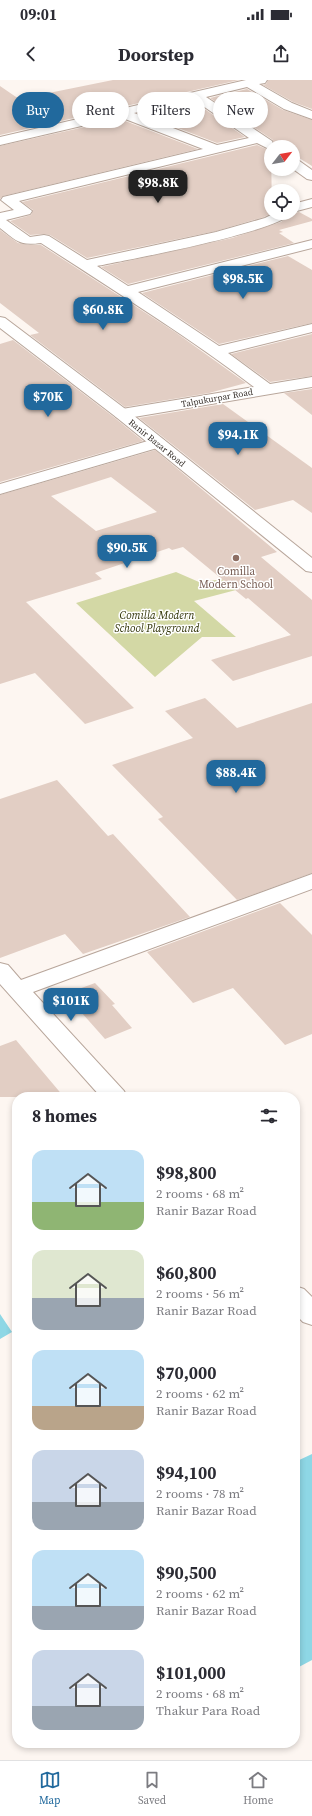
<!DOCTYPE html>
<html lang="en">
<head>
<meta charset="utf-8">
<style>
	:root { --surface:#fff; --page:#f7f7f7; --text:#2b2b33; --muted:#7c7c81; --line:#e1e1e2; --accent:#21699d }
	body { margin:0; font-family:"Source Serif 4",serif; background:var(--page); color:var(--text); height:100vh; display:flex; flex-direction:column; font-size:15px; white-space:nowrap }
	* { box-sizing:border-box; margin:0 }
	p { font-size:13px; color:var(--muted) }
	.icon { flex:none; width:22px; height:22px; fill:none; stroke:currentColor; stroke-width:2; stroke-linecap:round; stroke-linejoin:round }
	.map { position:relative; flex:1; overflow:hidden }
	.panel { position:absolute; left:12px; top:1012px; width:288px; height:656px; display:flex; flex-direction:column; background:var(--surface); border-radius:16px; box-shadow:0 2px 6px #0003 }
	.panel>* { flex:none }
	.hud { position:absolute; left:12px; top:12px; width:288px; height:36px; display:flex; gap:8px }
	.needle { width:26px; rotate:59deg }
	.buttons { position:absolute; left:264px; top:60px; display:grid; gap:8px }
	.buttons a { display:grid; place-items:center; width:36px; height:36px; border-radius:50%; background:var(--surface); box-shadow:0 2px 6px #0003; font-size:20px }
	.price { position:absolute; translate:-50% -34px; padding:0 9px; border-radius:8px; background:var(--accent); color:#fff; font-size:13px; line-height:26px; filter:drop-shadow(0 1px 2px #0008) }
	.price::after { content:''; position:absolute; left:50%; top:24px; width:12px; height:9px; margin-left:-6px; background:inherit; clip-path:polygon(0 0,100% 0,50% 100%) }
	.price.selected { background:#222; color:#fff }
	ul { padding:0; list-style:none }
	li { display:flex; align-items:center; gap:12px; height:100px; padding:0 20px }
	li span { display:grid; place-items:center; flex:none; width:112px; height:80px; border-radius:12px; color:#555 }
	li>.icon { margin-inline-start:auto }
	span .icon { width:48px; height:48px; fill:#fffc; stroke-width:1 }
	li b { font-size:17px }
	h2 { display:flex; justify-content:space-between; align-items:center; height:48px; padding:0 20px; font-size:17px }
	.pill { padding:0 14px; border-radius:18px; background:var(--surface); box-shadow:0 2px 6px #0003; font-size:14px; line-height:36px }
	.pill.selected { background:var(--accent); color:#fff }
	.status { display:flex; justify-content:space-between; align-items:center; height:28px; padding:0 20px; background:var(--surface); direction:ltr }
	.status svg { height:11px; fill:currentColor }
	header { display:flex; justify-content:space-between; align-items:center; height:52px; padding:0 20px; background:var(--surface); font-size:18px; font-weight:700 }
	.tabs { display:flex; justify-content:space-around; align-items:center; height:56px; border-top:1px solid var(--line); background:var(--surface); font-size:11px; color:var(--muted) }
	.tabs a { display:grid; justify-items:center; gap:2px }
	.tabs .selected { color:var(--accent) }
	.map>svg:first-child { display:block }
</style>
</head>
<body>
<div class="status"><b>09:01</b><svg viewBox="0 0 49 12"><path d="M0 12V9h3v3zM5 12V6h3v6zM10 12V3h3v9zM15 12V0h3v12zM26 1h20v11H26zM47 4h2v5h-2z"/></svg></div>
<header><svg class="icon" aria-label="back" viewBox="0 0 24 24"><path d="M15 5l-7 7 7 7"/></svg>Doorstep<svg class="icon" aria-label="share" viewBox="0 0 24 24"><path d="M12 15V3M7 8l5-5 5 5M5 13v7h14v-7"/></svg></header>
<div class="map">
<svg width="312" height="1680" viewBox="0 0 312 1680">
	<rect width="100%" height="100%" fill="#fdf6f1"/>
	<path fill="#d3d8a5" d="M176,492L199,502L225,499L236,510L194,521L236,557H202L155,597L76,523Z"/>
	<path fill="#8ed7e5" d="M0,1234L12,1252L0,1259Z
		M312,1374V1580L297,1588L295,1587V1382Z"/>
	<path fill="#e2cec4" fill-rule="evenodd" d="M113,0H239L0,55V6L19,19Z
		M268,0H312V29L293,22L263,5L266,4Z
		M247,9L283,30L312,40V86L299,78H293V67H274L273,60L210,18Z
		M193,21L245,57L217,63L139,33Z
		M120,39L198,69L3,116L0,119V66Z
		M257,65L266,69H271L272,133L264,137L216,151L87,178L50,155L44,154L30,155L10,141L31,135L33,130L22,122Z
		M299,132L312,139V141L279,150L283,152L279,153L294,163L128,204L101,187L232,158L281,142L293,133Z
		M0,150L18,163L28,165H41L175,252L246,303L209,313L125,327L30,255L39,253L0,223Z
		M288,176L312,190V243L219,264L142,213Z
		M312,254V296L270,302L231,274Z
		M13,260L115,338L143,361L0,402V264Z
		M312,309V335L284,313Z
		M223,324L312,388V433L293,420L255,430L139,338Z
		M155,370L277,472L261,477L312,520V576L233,601L211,580L291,555L248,518L246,519L183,467L172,470L169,468L95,493L102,499L26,522L134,628L85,644L35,593L0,604V415ZM111,397L157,432L96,451L51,416Z
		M205,618L237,648L312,623V793L237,820L158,739L163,737L112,685L193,658L165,631Z
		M57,700L108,756L113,754L190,837L83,874L65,854L0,878V719Z
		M280,823L312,855V954L285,965L233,908L193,923L147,872Z
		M95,903L115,924L112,925L132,948L105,959L65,914Z
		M16,960L64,1017H0V966Z"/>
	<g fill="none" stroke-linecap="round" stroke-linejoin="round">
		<g stroke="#b8a69b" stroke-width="2">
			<path id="minor" d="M246,0H267L265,3L259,4L292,23L312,31V39L284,29L247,7L206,17L272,61L273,64L272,67L267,68L257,63L19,121L32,131L30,134L6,140L30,157L44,155L49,156L87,180L216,152L265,138L275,133H292C278,152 127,180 97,186L128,206L312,160V168L138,212L219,266L312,244V252L228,273L270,304L312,297V307L122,339L116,337L114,334L116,331L122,329L254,307C186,255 113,210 41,163C19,166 17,161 0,148V133L14,130L1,120L3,117L203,69L120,37L0,65V57ZM193,19L249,58L217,65L134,33Z
				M293,79L298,80L312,90V100L307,99L293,89Z
				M312,119V127L293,132V124Z
				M158,358L164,360L166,363L164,366L0,414V404Z
				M312,794V809L33,912L124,1011L127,1017H101L0,904V883L8,885L21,900Z
				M295,1206L304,1209L312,1217V1245L303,1242L295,1234Z"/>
		</g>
		<g stroke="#b8a69b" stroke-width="2">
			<path id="major" d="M0,237L5,238L128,331L312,478V492L306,491L116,337L0,248Z"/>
		</g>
		<use href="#minor" fill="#fff" fill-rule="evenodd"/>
		<use href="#major" fill="#fff" fill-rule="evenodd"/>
	</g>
	<circle fill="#8d6e63" stroke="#fff" stroke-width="1.5" cx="236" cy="478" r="4"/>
	<g text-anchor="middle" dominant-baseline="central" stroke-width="3" stroke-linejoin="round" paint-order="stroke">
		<g font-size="9" fill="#37302b" stroke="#fff">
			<text transform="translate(217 318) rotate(-10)">Talpukurpar Road</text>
			<text transform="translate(157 363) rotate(39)">Ranir Bazar Road</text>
		</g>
		<g font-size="11" fill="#785e54" stroke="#fff">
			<text x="236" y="491">Comilla<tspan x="236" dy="13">Modern School</tspan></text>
		</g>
		<g font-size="11" font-style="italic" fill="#303306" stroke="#fff">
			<text x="157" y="535">Comilla Modern<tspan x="157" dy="13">School Playground</tspan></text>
		</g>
	</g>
</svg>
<div class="buttons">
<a><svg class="needle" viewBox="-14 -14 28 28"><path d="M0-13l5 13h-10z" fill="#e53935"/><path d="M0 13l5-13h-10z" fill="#7c7c81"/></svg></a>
<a><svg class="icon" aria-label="locate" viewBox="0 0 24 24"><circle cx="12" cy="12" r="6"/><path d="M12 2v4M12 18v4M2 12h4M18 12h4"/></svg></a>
</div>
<b class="price selected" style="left:158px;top:124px">$98.8K</b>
<b class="price" style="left:243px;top:220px">$98.5K</b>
<b class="price" style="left:103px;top:251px">$60.8K</b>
<b class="price" style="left:48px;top:338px">$70K</b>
<b class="price" style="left:238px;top:376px">$94.1K</b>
<b class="price" style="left:127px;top:489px">$90.5K</b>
<b class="price" style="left:236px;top:714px">$88.4K</b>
<b class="price" style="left:71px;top:942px">$101K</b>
<div class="hud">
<a class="pill selected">Buy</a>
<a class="pill">Rent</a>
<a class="pill">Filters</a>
<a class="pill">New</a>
</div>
<section class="panel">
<h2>8 homes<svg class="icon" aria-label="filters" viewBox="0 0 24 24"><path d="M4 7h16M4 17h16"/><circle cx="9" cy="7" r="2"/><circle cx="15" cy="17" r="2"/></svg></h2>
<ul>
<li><span style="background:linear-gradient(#bfe0f5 65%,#8fb573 0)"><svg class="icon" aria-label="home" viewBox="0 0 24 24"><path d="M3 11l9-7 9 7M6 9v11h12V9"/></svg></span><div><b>$98,800</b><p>2 rooms · 68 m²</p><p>Ranir Bazar Road</p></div></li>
<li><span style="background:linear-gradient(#dfe7d0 60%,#9aa5b1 0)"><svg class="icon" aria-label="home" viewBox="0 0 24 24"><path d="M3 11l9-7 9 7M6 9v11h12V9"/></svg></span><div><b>$60,800</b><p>2 rooms · 56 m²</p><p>Ranir Bazar Road</p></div></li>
<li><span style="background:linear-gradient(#bfe0f5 70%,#b9a48a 0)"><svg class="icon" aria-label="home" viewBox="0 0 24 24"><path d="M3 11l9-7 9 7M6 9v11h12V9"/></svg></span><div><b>$70,000</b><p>2 rooms · 62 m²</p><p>Ranir Bazar Road</p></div></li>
<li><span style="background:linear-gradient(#c9d6e8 65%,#9aa5b1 0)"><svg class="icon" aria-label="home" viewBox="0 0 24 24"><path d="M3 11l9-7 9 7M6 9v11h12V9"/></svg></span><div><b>$94,100</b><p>2 rooms · 78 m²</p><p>Ranir Bazar Road</p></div></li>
<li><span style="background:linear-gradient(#bfe0f5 70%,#9aa5b1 0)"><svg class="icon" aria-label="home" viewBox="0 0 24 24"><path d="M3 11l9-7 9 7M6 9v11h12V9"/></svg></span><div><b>$90,500</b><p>2 rooms · 62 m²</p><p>Ranir Bazar Road</p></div></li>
<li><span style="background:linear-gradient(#c9d6e8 70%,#9aa5b1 0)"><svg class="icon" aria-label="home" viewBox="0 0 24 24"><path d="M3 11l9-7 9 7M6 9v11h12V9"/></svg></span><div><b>$101,000</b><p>2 rooms · 68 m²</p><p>Thakur Para Road</p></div></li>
</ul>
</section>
</div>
<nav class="tabs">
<a class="selected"><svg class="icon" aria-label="map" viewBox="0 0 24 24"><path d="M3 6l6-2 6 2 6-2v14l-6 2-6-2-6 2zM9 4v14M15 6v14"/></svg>Map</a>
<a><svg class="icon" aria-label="saved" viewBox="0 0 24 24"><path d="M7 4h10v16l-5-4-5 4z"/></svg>Saved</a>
<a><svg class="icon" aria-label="home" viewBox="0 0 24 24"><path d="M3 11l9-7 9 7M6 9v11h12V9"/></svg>Home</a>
</nav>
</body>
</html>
